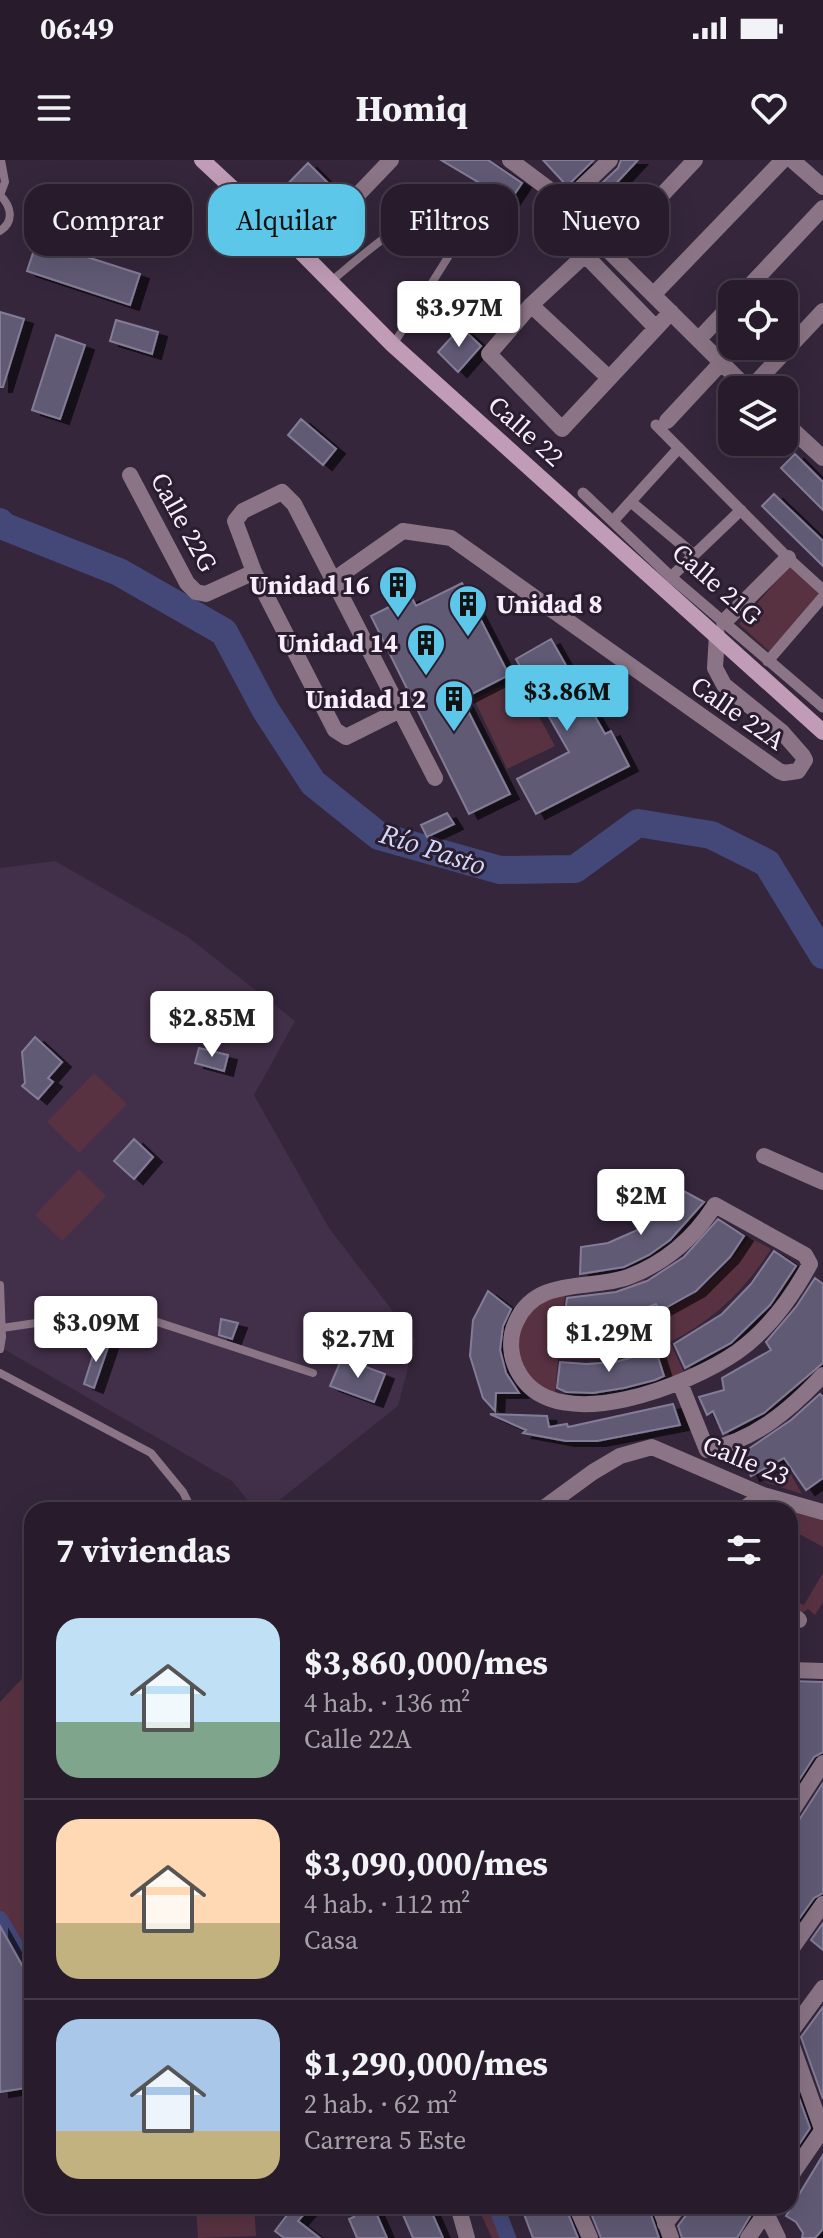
<!DOCTYPE html>
<html lang="es">
<head>
<meta charset="utf-8">
<style>
	:root { --surface:#281c2c; --page:#342938; --text:#f1f3f6; --muted:#a5a1a9; --line:#443a48; --accent:#5cc7e8 }
	body { margin:0; font-family:"Source Serif 4",serif; background:var(--page); color:var(--text); height:100vh; display:flex; flex-direction:column; font-size:30px; white-space:nowrap }
	* { box-sizing:border-box; margin:0 }
	p { font-size:26px; color:var(--muted) }
	.icon { flex:none; width:44px; height:44px; fill:none; stroke:currentColor; stroke-width:2; stroke-linecap:round; stroke-linejoin:round }
	.map { position:relative; flex:1; overflow:hidden }
	.sheet { position:absolute; left:24px; top:1342px; width:774px; height:712px; display:flex; flex-direction:column; background:var(--surface); border-radius:24px; box-shadow:0 8px 32px #0002,0 0 0 2px var(--line) }
	.sheet>* { flex:none }
	.guide { position:absolute; left:24px; top:24px; width:776px; height:72px; display:flex; gap:16px }
	.controls { position:absolute; left:718px; top:120px; display:grid; gap:16px }
	.controls a { display:grid; place-items:center; width:80px; height:80px; border-radius:16px; background:var(--surface); box-shadow:0 8px 32px #0002,0 0 0 2px var(--line); font-size:40px }
	.price { position:absolute; translate:-50% -68px; padding:0 18px; border-radius:8px; background:#fff; color:#222; font-size:26px; line-height:52px; filter:drop-shadow(0 2px 4px #0008) }
	.price::after { content:''; position:absolute; left:50%; top:48px; width:24px; height:18px; margin-left:-12px; background:inherit; clip-path:polygon(0 0,100% 0,50% 100%) }
	.price.current { background:var(--accent); color:#111 }
	ul { padding:0; list-style:none }
	li { display:flex; align-items:center; gap:24px; height:200px; padding:0 32px }
	li+li { border-top:2px solid var(--line) }
	li span { display:grid; place-items:center; flex:none; width:224px; height:160px; border-radius:24px; color:#555 }
	li>.icon { margin-inline-start:auto }
	span .icon { width:96px; height:96px; fill:#fffc; stroke-width:1 }
	li b { font-size:34px }
	h2 { display:flex; justify-content:space-between; align-items:center; height:96px; padding:0 32px; font-size:34px }
	.tag { padding:0 28px; border-radius:24px; background:var(--surface); box-shadow:0 8px 32px #0002,0 0 0 2px var(--line); font-size:28px; line-height:72px }
	.tag.current { background:var(--accent); color:#111 }
	.status { display:flex; justify-content:space-between; align-items:center; height:56px; padding:0 40px; background:var(--surface); direction:ltr }
	.status svg { height:22px; fill:currentColor }
	header { display:flex; justify-content:space-between; align-items:center; height:104px; padding:0 32px; background:var(--surface); font-size:36px; font-weight:700 }
	.map>svg:first-child { display:block }
</style>
</head>
<body>
<div class="status"><b>06:49</b><svg viewBox="0 0 49 12"><path d="M0 12V9h3v3zM5 12V6h3v6zM10 12V3h3v9zM15 12V0h3v12zM26 1h20v11H26zM47 4h2v5h-2z"/></svg></div>
<header><svg class="icon" aria-label="menu" viewBox="0 0 24 24"><path d="M4 6h16M4 12h16M4 18h16"/></svg>Homiq<svg class="icon" aria-label="heart" viewBox="0 0 24 24"><path d="M12 20l-8-8c-3-5 5-10 8-4 3-6 11-1 8 4z"/></svg></header>
<div class="map">
<svg width="823" height="2078" viewBox="0 0 823 2078">
	<defs>
		<filter id="shadow"><feDropShadow dx="9" dy="5" stdDeviation="0" flood-color="#0009"/></filter>
	</defs>
	<rect width="100%" height="100%" fill="#35263b"/>
	<path fill="#422f49" d="M55,701L188,777L295,861L254,935L329,1068L415,1180L398,1246L267,1350H256L232,1321L0,1187V708Z"/>
	<path fill="#593242" d="M790,406L821,433L769,491L739,464Z
		M518,518L555,586L507,609L474,539Z
		M94,913L127,944L79,993L47,962Z
		M79,1009L106,1036L62,1081L35,1055Z
		M749,1077L771,1089C745,1130 714,1160 670,1182L686,1217L668,1224L656,1188L609,1199H558L555,1234C548,1229 539,1226 533,1221C510,1201 516,1158 541,1143C548,1139 557,1137 565,1134L561,1172C590,1172 617,1168 645,1159L632,1124L644,1119L658,1154C696,1136 724,1112 749,1077Z
		M787,1308L802,1334L765,1322Z
		M767,1340L823,1355V1387L790,1369V1350H760Z
		M823,1413V1442L815,1455L808,1449L790,1462V1439L804,1445Z
		M32,1508V1805L0,1767V1542Z
		M196,2046H254L256,2076L198,2078Z
		M477,2046H503L517,2078H492Z"/>
	<g fill="none" stroke-linecap="round" stroke-linejoin="round">
		<path stroke="#434879" stroke-width="16" d="M0,1759L32,1814
			M496,2046L508,2078"/>
		<path stroke="#434879" stroke-width="28" d="M0,362L3,366L119,412L224,472L265,549L313,623L379,676L500,710L575,709L638,663L711,675L767,703L823,795"/>
	</g>
	<path fill="#615a74" stroke="#837c97" stroke-width="2" filter="url(#shadow)" d="M441,0H488L522,23L510,41Z
		M543,0H594L567,26Z
		M621,0H638L592,49L583,41L618,8Z
		M308,3L331,26L299,59L275,37Z
		M37,81L140,114L130,145L27,111Z
		M0,152L24,159L3,227H0Z
		M116,160L158,172L152,194L110,181Z
		M461,167L481,186L458,212L438,192Z
		M56,175L85,185L60,259L32,250Z
		M301,259L336,289L323,305L288,275Z
		M795,294L823,322V350L781,308Z
		M774,334L823,381V406L762,346Z
		M462,423L509,515L462,539L510,634L469,654L371,456L411,436L416,446Z
		M551,479L605,574L611,571L629,606L536,654L517,619L569,592L516,499Z
		M447,653L454,664L427,677L421,665Z
		M35,877L62,902L48,918L53,922L38,939L22,926L25,923L22,892Z
		M199,888L228,895L224,911L195,903Z
		M134,979L153,997L134,1019L114,1001Z
		M678,1028L704,1042L670,1080L649,1095L624,1107L580,1114L581,1087L608,1083L642,1068L662,1051Z
		M718,1059L744,1076L730,1097L696,1131L660,1151L656,1144L643,1149L646,1157L620,1165L586,1170L563,1169L567,1138L616,1132L647,1121L684,1097Z
		M774,1091L796,1106L770,1145L731,1183L685,1208L674,1184L722,1154L751,1124Z
		M815,1118L823,1124V1203L764,1253L723,1274L713,1251L707,1255L699,1237L724,1230L722,1218L771,1190L766,1182L796,1147Z
		M488,1131L511,1149L503,1166L500,1190L506,1213L519,1233H496L495,1251L483,1238L470,1196L473,1160Z
		M221,1159L238,1163L232,1179L219,1175Z
		M98,1180L109,1184L94,1228L84,1224Z
		M656,1191L664,1216L655,1220L624,1228L593,1233L566,1232L557,1228L560,1202L586,1204L615,1202Z
		M342,1198L385,1214L374,1242L330,1226Z
		M820,1234L823,1237V1318L806,1330L784,1298L751,1316L741,1294L791,1260Z
		M673,1244L680,1265L597,1281H566L523,1273L526,1270L490,1254L547,1256L549,1267L567,1264L568,1267Z
		M790,1521L823,1522V1592L814,1597L790,1634Z
		M823,1623V1733L814,1738L794,1766L790,1762V1665L799,1660Z
		M823,1763V1790L811,1780Z
		M0,1766L32,1823V1927L0,1932Z
		M823,1847V1939L801,1877Z
		M790,1913L810,1968L790,1998Z
		M823,1995V2069L815,2078H802L803,2073L796,2062L786,2056Z
		M294,2046H311L298,2061L320,2078H284L275,2071Z
		M411,2046H429L443,2078H413L401,2050Z
		M521,2046H565L578,2078H533Z
		M588,2046H648L659,2078H601Z
		M693,2046H749L752,2053L737,2078H682L678,2066Z
		M368,2048L369,2050L374,2048L387,2078H357L349,2059L354,2057L353,2054Z"/>
	<g fill="none" stroke-linecap="round" stroke-linejoin="round">
		<path stroke="#8a7485" stroke-width="8" d="M0,35C11,46 15,61 0,71
			M0,35L5,22L1,0
			M330,122C349,107 401,59 423,58C431,58 438,64 442,71C448,80 449,84 450,94L393,185
			M0,1125L2,1177L0,1189
			M2,1168L77,1157H142L313,1213
			M0,1213L151,1293L183,1332L192,1350"/>
		<path stroke="#8a7485" stroke-width="11" d="M656,265L788,398L823,430
			M583,333L671,417L823,547
			M631,342L694,395
			M613,361L679,288
			M671,417L741,350
			M768,501L823,437"/>
		<path stroke="#8a7485" stroke-width="16" d="M510,0L566,42L609,91L749,230
			M792,0L823,27
			M566,42L610,0
			M609,91L695,0
			M302,93L391,0
			M742,134L823,48
			M653,135L783,0
			M531,145L609,218
			M656,168L585,95L531,145L489,194L562,269L659,165L671,152
			M699,179L732,144
			M749,230L823,151
			M667,261L721,203
			M784,262L823,298
			M130,315L187,423L196,432L206,434L254,412
			M332,421L403,371L451,378L779,611L784,613L798,611L805,600L803,596L782,572L724,525L715,508L717,474
			M724,462L788,398
			M400,550L346,577L335,570L254,412L235,361L243,351L282,332L294,344L435,618
			M764,996L823,1022
			M715,1045L805,1095L810,1104C792,1137 768,1170 737,1192C691,1224 559,1278 520,1215C510,1199 508,1179 516,1162C536,1116 589,1131 628,1117C665,1103 694,1078 715,1045Z
			M680,1223L707,1290C755,1280 790,1250 823,1215
			M541,1350L593,1312L620,1296L652,1287L763,1335L823,1352
			M742,1350L763,1335
			M790,1454L799,1460
			M790,1510L823,1511
			M790,1654L823,1603
			M790,1791L823,1744
			M790,1873L823,1828
			M790,1880L823,1972
			M790,2017L823,1969
			M458,2046L467,2078
			M576,2046L590,2078
			M659,2046L671,2078
			M763,2047L778,2078
			M665,2064L679,2046
			M748,2078L770,2046"/>
		<path stroke="#c09cb7" stroke-width="16" d="M202,0L302,93L393,185L823,572"/>
	</g>
	<defs>
		<g id="building-pin" transform="scale(2)"><path d="M0 17L-7.5 6A9.5 9.5 0 1 1 7.5 6Z" fill="#5cc7e8" stroke="#2b1d30"/><path d="M-4-6H4V6H1V3H-1V6H-4ZM-2.5-4.3h1.7v1.8h-1.7ZM.8-4.3h1.7v1.8H.8ZM-2.5-1h1.7V.8h-1.7ZM.8-1h1.7V.8H.8Z" fill="#111"/></g>
	</defs>
	<g fill-rule="evenodd">
		<use href="#building-pin" x="398" y="425"/>
		<use href="#building-pin" x="468" y="444"/>
		<use href="#building-pin" x="426" y="483"/>
		<use href="#building-pin" x="454" y="539"/>
	</g>
	<g text-anchor="middle" dominant-baseline="central" stroke-width="6" stroke-linejoin="round" paint-order="stroke">
		<g font-size="26" fill="#f8eefc" stroke="#2b1d30">
			<text transform="translate(526 271) rotate(42)">Calle 22</text>
			<text transform="translate(184 362) rotate(61)">Calle 22G</text>
			<text transform="translate(717 424) rotate(41)">Calle 21G</text>
			<text transform="translate(738 553) rotate(35)">Calle 22A</text>
			<text transform="translate(746 1300) rotate(22)">Calle 23</text>
		</g>
		<g font-size="26" font-weight="bold" fill="#f8eefc" stroke="#2b1d30" text-anchor="end">
			<text x="370" y="425">Unidad 16</text>
			<text x="496" y="444" text-anchor="start">Unidad 8</text>
			<text x="398" y="483">Unidad 14</text>
			<text x="426" y="539">Unidad 12</text>
		</g>
		<g font-size="28" font-style="italic" fill="#d2d8f8" stroke="#2b1d30">
			<text transform="translate(433 689) rotate(18)">Río Pasto</text>
		</g>
	</g>
</svg>
<div class="controls">
<a><svg class="icon" aria-label="locate" viewBox="0 0 24 24"><circle cx="12" cy="12" r="6"/><path d="M12 2v4M12 18v4M2 12h4M18 12h4"/></svg></a>
<a><svg class="icon" aria-label="layers" viewBox="0 0 24 24"><path d="M12 4l9 5-9 5-9-5zM3 14l9 5 9-5"/></svg></a>
</div>
<b class="price" style="left:459px;top:189px">$3.97M</b>
<b class="price current" style="left:567px;top:573px">$3.86M</b>
<b class="price" style="left:212px;top:899px">$2.85M</b>
<b class="price" style="left:641px;top:1077px">$2M</b>
<b class="price" style="left:96px;top:1204px">$3.09M</b>
<b class="price" style="left:609px;top:1214px">$1.29M</b>
<b class="price" style="left:358px;top:1220px">$2.7M</b>
<div class="guide">
<a class="tag">Comprar</a>
<a class="tag current">Alquilar</a>
<a class="tag">Filtros</a>
<a class="tag">Nuevo</a>
</div>
<section class="sheet">
<h2>7 viviendas<svg class="icon" aria-label="filters" viewBox="0 0 24 24"><path d="M4 7h16M4 17h16"/><circle cx="9" cy="7" r="2"/><circle cx="15" cy="17" r="2"/></svg></h2>
<ul>
<li><span style="background:linear-gradient(#bfe0f5 65%,#7fa58c 0)"><svg class="icon" aria-label="home" viewBox="0 0 24 24"><path d="M3 11l9-7 9 7M6 9v11h12V9"/></svg></span><div><b>$3,860,000/mes</b><p>4 hab. · 136 m²</p><p>Calle 22A</p></div></li>
<li><span style="background:linear-gradient(#ffd9b3 65%,#c2b280 0)"><svg class="icon" aria-label="home" viewBox="0 0 24 24"><path d="M3 11l9-7 9 7M6 9v11h12V9"/></svg></span><div><b>$3,090,000/mes</b><p>4 hab. · 112 m²</p><p>Casa</p></div></li>
<li><span style="background:linear-gradient(#a9c7e8 70%,#c2b280 0)"><svg class="icon" aria-label="home" viewBox="0 0 24 24"><path d="M3 11l9-7 9 7M6 9v11h12V9"/></svg></span><div><b>$1,290,000/mes</b><p>2 hab. · 62 m²</p><p>Carrera 5 Este</p></div></li>
</ul>
</section>
</div>
</body>
</html>
